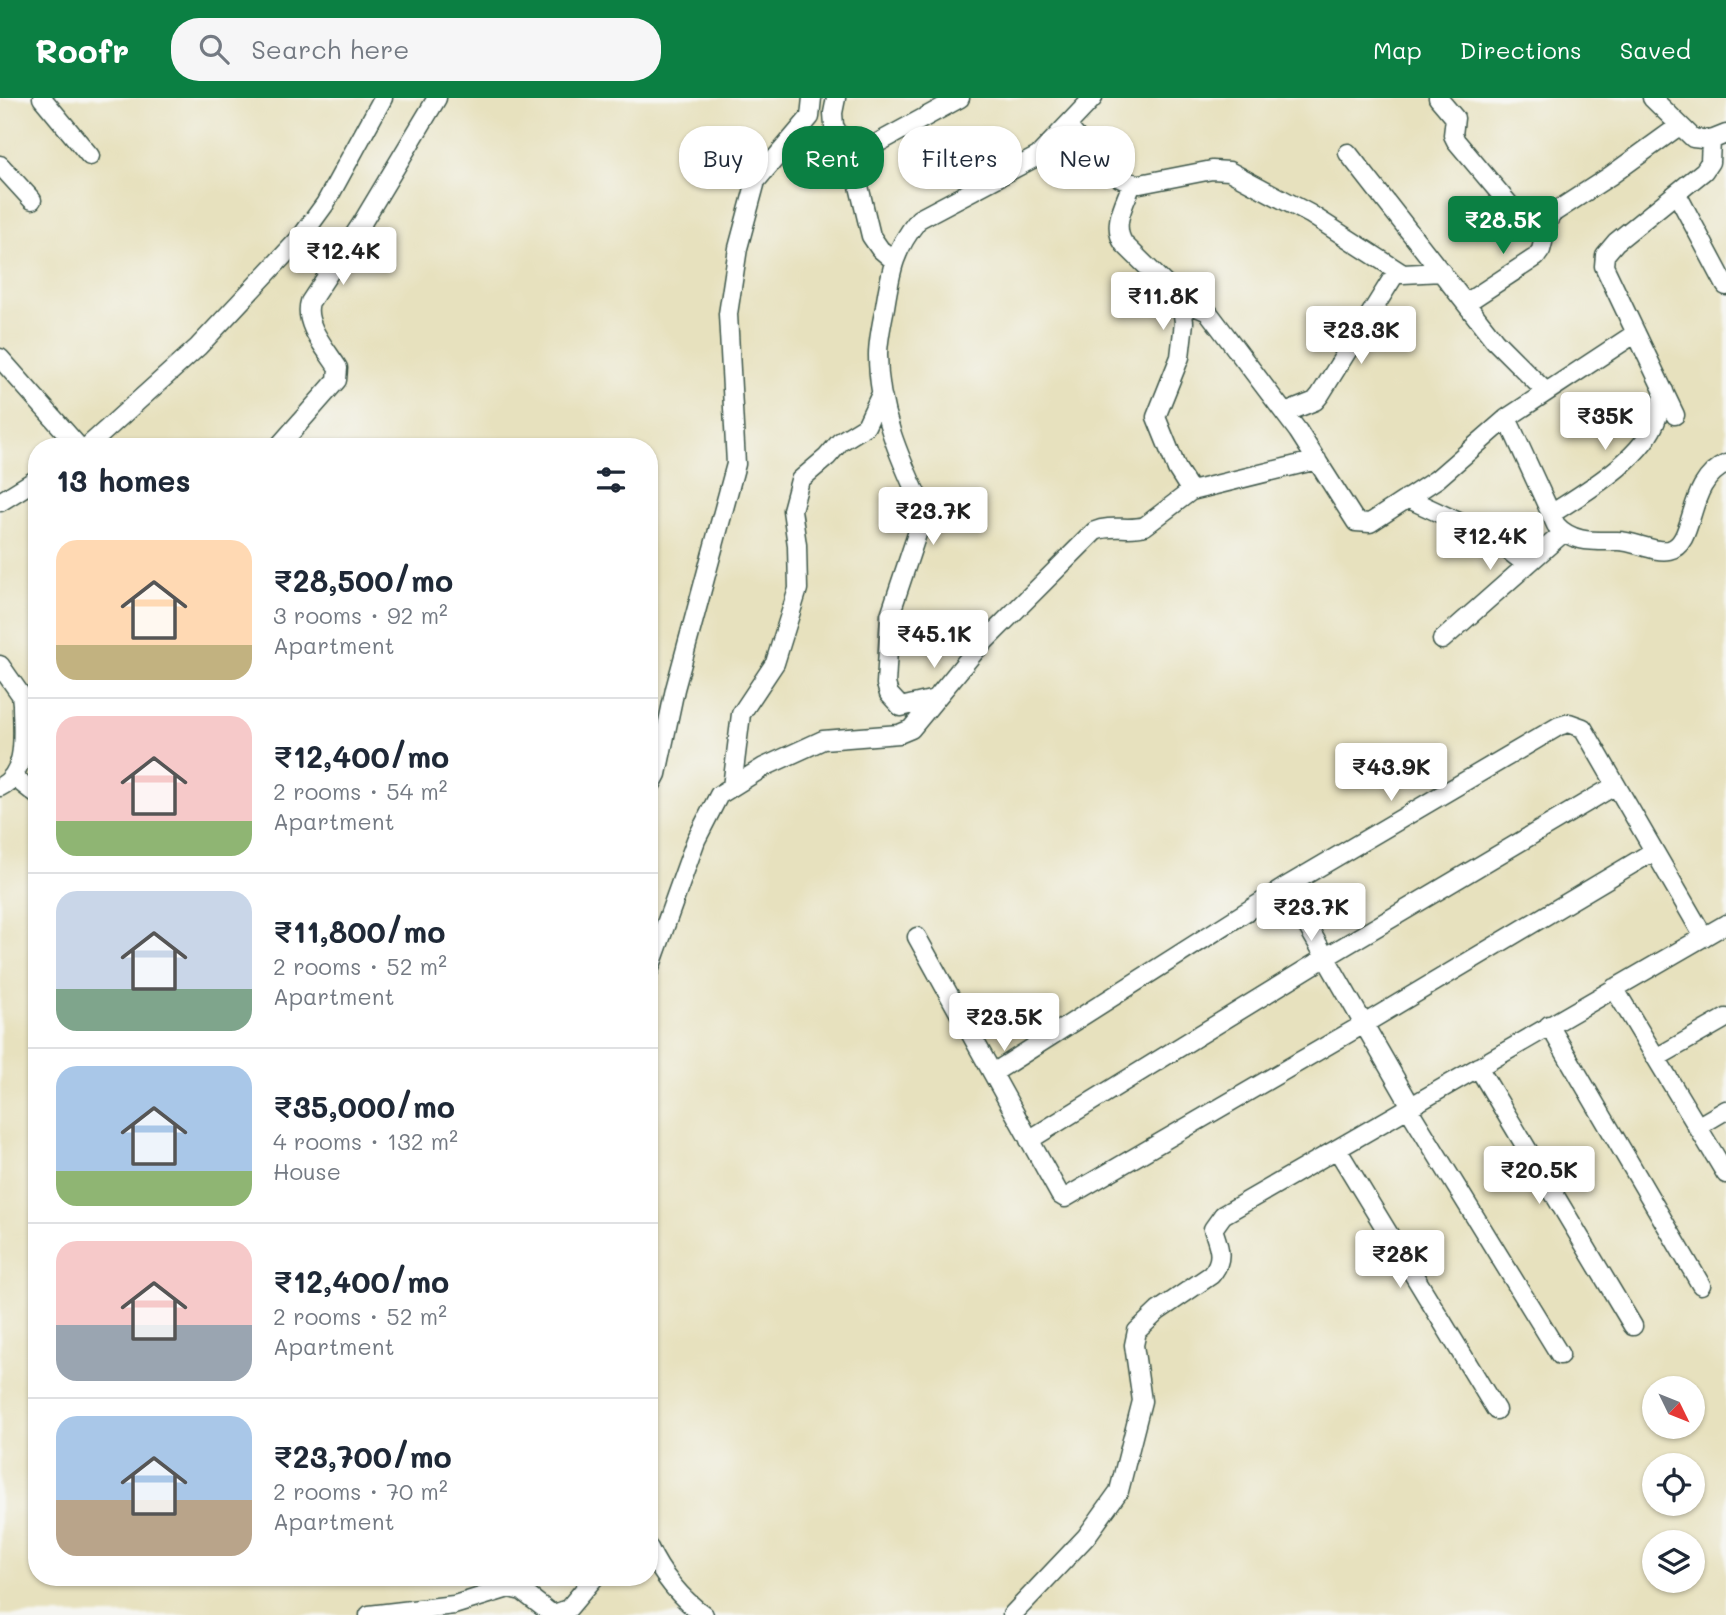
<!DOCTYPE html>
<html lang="en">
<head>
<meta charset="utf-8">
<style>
	:root { --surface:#fff; --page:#f6f6f7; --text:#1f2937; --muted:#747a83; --line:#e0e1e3; --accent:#0b8043 }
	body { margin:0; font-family:Mali,sans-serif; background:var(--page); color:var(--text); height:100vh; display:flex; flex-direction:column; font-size:26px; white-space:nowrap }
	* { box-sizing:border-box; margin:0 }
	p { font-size:23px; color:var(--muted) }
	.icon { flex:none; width:38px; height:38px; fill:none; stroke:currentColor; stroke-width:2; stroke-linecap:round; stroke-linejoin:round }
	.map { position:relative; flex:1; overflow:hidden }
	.side { position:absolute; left:28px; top:340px; width:630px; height:1148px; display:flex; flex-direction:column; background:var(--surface); border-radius:28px; box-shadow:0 2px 5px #0004 }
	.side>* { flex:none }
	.banner { position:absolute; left:679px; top:28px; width:665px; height:63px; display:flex; gap:14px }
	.needle { width:46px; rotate:133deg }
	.controls { position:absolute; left:1642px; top:1278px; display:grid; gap:14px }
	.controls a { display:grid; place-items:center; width:63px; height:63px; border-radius:50%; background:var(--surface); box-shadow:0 2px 5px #0004; font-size:35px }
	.price { position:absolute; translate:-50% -60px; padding:0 16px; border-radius:7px; background:#fff; color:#222; font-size:23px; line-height:46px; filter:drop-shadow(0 2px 4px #0008) }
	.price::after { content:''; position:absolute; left:50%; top:42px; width:21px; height:16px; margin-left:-10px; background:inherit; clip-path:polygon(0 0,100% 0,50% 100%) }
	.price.current { background:var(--accent); color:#fff }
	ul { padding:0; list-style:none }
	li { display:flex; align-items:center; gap:21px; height:175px; padding:0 28px }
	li+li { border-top:2px solid var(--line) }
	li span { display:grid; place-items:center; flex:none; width:196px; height:140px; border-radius:21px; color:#555 }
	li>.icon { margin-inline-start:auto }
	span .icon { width:84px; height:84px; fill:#fffc; stroke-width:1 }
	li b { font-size:30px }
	h2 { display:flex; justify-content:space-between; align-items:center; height:84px; padding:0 28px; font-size:30px }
	.pill { padding:0 24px; border-radius:28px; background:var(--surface); box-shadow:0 2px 5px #0004; font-size:24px; line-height:63px }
	.pill.current { background:var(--accent); color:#fff }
	header { display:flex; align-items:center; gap:42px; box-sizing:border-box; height:98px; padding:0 35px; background:var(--accent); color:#fff }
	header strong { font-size:33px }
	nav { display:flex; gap:38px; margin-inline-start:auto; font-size:24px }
	.search { width:490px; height:63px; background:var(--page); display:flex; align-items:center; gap:18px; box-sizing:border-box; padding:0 24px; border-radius:28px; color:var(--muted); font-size:26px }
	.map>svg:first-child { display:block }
</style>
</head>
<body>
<header>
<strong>Roofr</strong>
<div class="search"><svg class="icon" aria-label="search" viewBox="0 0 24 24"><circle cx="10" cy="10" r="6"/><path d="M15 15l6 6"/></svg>Search here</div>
<nav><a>Map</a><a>Directions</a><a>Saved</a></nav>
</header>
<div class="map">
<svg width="1726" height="1517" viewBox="0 0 1726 1517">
	<rect width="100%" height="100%" fill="#f6f6f2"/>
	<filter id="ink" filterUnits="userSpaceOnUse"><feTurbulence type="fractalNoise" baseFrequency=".0143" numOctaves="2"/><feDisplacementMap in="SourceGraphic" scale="14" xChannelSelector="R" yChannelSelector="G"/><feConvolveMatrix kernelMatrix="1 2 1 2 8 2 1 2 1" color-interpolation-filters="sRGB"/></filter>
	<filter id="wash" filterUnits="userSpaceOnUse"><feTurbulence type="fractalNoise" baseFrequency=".00686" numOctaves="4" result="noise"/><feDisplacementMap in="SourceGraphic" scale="28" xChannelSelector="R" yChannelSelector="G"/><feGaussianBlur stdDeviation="1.57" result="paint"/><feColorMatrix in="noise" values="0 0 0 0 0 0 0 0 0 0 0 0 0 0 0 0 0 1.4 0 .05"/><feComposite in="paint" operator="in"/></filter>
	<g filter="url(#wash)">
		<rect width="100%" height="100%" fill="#e7e1be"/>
	</g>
	<g filter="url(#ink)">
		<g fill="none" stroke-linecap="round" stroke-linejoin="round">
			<g stroke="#3d5649" stroke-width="21">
				<path id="minor" d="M42,0L90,58
					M836,0L833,15L834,28L852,59L871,138L880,151L893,162
					M1438,0L1455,20L1453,37L1456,43L1514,112C1526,121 1536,122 1550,117L1610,78L1679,28
					M1652,0L1693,40L1711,42L1726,36
					M1067,28C1086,49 1110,85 1140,86L1212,72L1229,73L1310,116L1403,176L1442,174
					M1348,55L1495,243L1546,294
					M852,59L960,0
					M0,67L32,102
					M1132,86C1125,105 1111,127 1124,146L1173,194L1182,210L1184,224L1180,259L1156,319L1177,371L1191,393
					M1677,96L1726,188
					M1179,201L1208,214L1298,333L1356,424L1370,425L1437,381L1507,320L1636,235
					M1466,205L1536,159L1541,152L1550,117
					M0,260L78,348
					M1285,315L1315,303L1320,297L1397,173
					M1675,317L1604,168L1605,157L1616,144L1704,73L1710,64L1711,42
					M1507,320L1556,427C1572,445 1594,443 1616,443C1633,442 1653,455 1669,452C1697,446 1685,384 1726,366
					M88,348L198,249L301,139L325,106L383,0
					M279,348L337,282L338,270C327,252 303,226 310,204L362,125L437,0
					M1407,400L1491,439L1527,467
					M0,404L37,381
					M1551,416C1585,394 1644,360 1657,320C1660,311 1662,302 1664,293
					M1442,542L1563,435
					M0,567L21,597L22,606C22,634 29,674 0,689
					M935,601L901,609L889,596L886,586L890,517L921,424V406C899,359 878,311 878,257C878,242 882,225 885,209C891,171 894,152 919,121L1038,58L1093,0
					M14,679L37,697
					M732,689L741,616L775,565L798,491L797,447L792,412L800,382L827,359L840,344L866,328L881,296
					M649,691L657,676L675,591L736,366L728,216L738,150L756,83L810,19L812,0
					M1285,789L1411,1008
					M917,839L1060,1097L1065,1100L1364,926L1654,753
					M649,873L696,742L719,697L764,669L823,642L899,636L911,631L976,552L1095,433C1111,426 1129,433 1145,428L1191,393L1317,362
					M1614,890L1726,1076
					M1549,927L1701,1187
					M1656,960L1726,920
					M1478,969L1633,1228
					M993,975L1285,789L1559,628L1569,625L1583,630L1704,839
					M1408,1010L1560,1257
					M1697,1029L1726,1012
					M1029,1042L1326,859L1616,687
					M1337,1051L1496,1312
					M649,1450C660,1475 682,1502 704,1517
					M369,1517L454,1507L509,1490L522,1493L553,1517
					M551,1517L568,1511L595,1479
					M1012,1517L1086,1439L1119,1393L1142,1303L1134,1247L1137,1233L1158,1213L1211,1177C1225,1161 1219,1149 1213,1131L1223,1117L1726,826"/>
			</g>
			<use href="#minor" stroke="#fff" stroke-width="18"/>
		</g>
	</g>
</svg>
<div class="controls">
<a><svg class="needle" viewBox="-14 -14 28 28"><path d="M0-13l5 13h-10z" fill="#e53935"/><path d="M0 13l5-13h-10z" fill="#747a83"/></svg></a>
<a><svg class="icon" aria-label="locate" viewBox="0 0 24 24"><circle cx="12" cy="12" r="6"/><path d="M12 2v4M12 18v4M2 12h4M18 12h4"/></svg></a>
<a><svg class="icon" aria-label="layers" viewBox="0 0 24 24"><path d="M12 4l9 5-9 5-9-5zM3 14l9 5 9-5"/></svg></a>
</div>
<b class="price current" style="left:1503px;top:158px">₹28.5K</b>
<b class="price" style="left:343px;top:189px">₹12.4K</b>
<b class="price" style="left:1163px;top:234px">₹11.8K</b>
<b class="price" style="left:1361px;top:268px">₹23.3K</b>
<b class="price" style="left:1605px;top:354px">₹35K</b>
<b class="price" style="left:933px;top:449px">₹23.7K</b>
<b class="price" style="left:1490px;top:474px">₹12.4K</b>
<b class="price" style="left:934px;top:572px">₹45.1K</b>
<b class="price" style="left:1391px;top:705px">₹43.9K</b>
<b class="price" style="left:1311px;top:845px">₹23.7K</b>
<b class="price" style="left:1004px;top:955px">₹23.5K</b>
<b class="price" style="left:1539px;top:1108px">₹20.5K</b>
<b class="price" style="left:1400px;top:1192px">₹28K</b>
<div class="banner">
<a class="pill">Buy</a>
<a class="pill current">Rent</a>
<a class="pill">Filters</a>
<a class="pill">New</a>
</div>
<section class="side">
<h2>13 homes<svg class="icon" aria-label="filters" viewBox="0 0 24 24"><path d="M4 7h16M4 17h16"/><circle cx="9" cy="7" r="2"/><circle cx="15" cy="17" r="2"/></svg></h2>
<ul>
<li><span style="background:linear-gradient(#ffd9b3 75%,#c2b280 0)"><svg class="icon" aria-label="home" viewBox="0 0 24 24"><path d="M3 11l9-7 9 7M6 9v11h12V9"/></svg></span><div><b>₹28,500/mo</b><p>3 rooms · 92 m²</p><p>Apartment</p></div></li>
<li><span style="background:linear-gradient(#f6c9c9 75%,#8fb573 0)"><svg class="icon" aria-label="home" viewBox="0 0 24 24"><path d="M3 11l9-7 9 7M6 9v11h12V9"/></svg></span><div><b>₹12,400/mo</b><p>2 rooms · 54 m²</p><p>Apartment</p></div></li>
<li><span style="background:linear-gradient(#c9d6e8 70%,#7fa58c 0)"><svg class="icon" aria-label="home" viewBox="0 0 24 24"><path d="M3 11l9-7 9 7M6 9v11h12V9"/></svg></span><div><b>₹11,800/mo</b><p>2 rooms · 52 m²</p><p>Apartment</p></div></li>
<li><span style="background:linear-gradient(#a9c7e8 75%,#8fb573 0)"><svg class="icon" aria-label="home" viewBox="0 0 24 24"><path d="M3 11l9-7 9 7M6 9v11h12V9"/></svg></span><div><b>₹35,000/mo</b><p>4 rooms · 132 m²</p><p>House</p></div></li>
<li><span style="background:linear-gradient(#f6c9c9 60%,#9aa5b1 0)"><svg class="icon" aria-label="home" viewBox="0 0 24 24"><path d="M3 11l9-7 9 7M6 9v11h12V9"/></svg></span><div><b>₹12,400/mo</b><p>2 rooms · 52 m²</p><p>Apartment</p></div></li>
<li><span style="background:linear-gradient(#a9c7e8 60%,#b9a48a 0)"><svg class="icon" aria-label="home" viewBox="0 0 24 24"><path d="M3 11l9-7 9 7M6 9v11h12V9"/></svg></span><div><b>₹23,700/mo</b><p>2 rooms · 70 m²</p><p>Apartment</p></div></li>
</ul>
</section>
</div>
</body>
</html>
